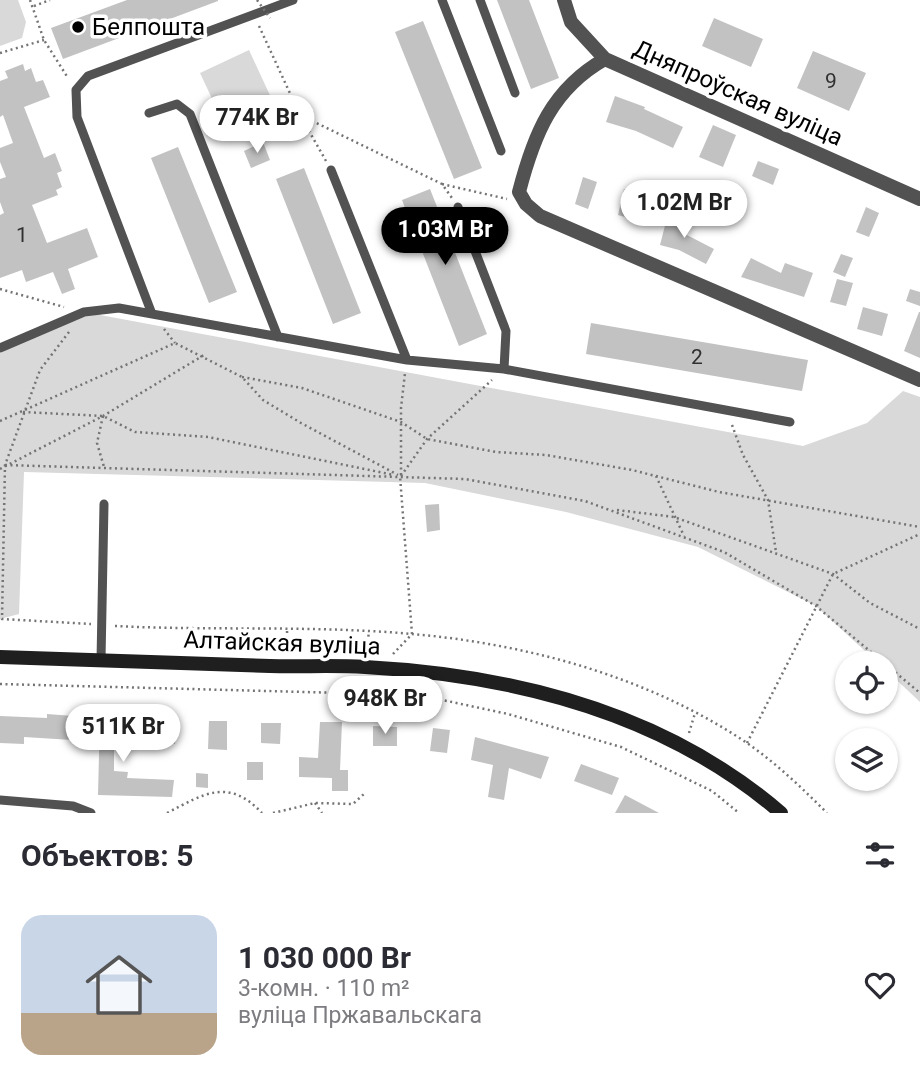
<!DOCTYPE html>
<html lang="ru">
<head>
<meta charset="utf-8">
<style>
	:root { --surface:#fff; --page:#f2f2f3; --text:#2b2b33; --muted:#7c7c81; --accent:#000 }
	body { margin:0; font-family:Roboto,sans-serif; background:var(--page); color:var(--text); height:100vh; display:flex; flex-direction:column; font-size:26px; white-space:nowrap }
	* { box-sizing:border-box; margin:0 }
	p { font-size:23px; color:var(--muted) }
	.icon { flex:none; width:38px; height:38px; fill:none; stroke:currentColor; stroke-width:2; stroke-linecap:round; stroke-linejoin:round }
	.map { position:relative; height:813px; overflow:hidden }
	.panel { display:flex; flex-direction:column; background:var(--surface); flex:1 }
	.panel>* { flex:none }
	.controls { position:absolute; left:835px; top:651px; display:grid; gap:14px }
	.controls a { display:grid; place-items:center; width:63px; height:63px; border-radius:50%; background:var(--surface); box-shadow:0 2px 5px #0004; font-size:35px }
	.price { position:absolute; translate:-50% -60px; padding:0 16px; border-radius:24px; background:#fff; color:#222; font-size:23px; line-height:46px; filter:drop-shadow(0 2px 4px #0008) }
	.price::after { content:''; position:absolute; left:50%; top:42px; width:21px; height:16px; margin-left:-10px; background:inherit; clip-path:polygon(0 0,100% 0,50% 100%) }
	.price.selected { background:var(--accent); color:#fff }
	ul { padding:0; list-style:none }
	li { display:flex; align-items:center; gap:21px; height:175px; padding:0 21px }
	li span { display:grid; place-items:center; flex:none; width:196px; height:140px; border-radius:21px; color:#555 }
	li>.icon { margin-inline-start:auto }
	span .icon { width:84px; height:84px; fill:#fffc; stroke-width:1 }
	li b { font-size:30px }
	h2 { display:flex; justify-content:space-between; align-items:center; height:84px; padding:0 21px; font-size:30px }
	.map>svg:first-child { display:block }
</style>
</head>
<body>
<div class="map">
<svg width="920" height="813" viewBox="0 0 920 813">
	<rect width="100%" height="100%" fill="#fff"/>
	<path fill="#d9d9d9" d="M0,0H18L26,22L22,38L0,46Z
		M249,50L280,117L231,139L200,73Z
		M84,312L803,446L867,423L903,391L920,397V702L886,670V663H878L816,606L698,547L566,512L425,483L24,472L19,614L0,619V353Z"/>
	<path fill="#c2c2c2" d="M127,0H218V1L63,59L51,28Z
		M497,0H529L559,78L531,89Z
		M714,18L763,39L751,67L702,46Z
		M423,21L482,168L454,179L395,32Z
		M813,51L866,73L849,111L797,88Z
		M23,64L25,71L31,68L36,82L43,80L50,97L24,107L44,158L55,153L62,171L57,173L62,187L56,190L58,195L32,205L47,243L87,228L98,257L68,269L75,289L62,294L53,272L26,282L22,270L0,278V215L4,213L0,202V179L6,177L0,162V148L13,143L3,115L0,117V81L8,78L5,71Z
		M615,96L645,107L644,109L683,127L673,148L636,131L606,122Z
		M713,125L736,135L723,167L699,157Z
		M263,142L270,160L251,168L244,151Z
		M178,147L237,292L209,303L151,158Z
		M758,161L779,169L773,185L752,176Z
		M304,168L361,313L333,324L276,179Z
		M583,177L597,182L588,209L575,204Z
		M430,189L487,334L459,346L402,200Z
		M624,189L639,193L632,219L618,215Z
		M866,207L879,213L869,237L856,232Z
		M668,214L688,219L685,234L714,249L706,264L679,250L660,245Z
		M841,254L853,258L845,277L833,272Z
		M751,258L781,273L785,263L813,273L804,297L741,277Z
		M837,279L853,283L846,306L830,302Z
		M910,289L920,292V306L906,301Z
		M863,307L888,314L882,336L857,329Z
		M919,312H920V358L904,351Z
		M591,323L808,360L802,391L586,354Z
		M439,504L440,530L427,532L425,505Z
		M47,714L73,716L72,740L24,737V744L0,743V716L47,718Z
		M100,715L130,716L129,748H114V771L128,772L127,778L174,780L172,797L98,795Z
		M154,718L176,719L175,744L154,743Z
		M209,721H227V750L208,749Z
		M320,722H342L340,770H348V791H332V778L299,777V757L318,758Z
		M261,723H281L280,744L261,743Z
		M373,726L397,727V746H373Z
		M433,728L450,730L447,753L430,751Z
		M475,737L549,757L541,779L509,768L504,800L488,797L493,765L471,760Z
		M247,762H263V780H247Z
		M581,764L619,778L612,795L574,781Z
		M196,773L208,774V788L196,787Z
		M625,795L659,813H615Z"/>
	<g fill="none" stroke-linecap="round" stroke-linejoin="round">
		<path stroke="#747474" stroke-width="2.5" stroke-dasharray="2 3.5" stroke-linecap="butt" d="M30,0L44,40L68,78
			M34,6L50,0
			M259,26L300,115
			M0,53L44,40
			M326,161L300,115L442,184L452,198
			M442,184L507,199
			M0,289L64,307
			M164,329L175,343
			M69,332L40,370L5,465L2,619L91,624
			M242,377L302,388L401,422L427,439L496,452L546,455L632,470L719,492L920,527
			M23,412L103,416L135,432L208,437L394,475
			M103,416L97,443L104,467
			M0,421L175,343L242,377L263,400L301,423L398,475
			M732,425L743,455L768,500L776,552
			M5,465L465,479L585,501L724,552L816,606L920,693
			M0,469L103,416L204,355
			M401,475V408L405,373
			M401,476L427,439L492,380
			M656,476L684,536
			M617,510L674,517L833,574L870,603L920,629
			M115,626C214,631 313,625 412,634C528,644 649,677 747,743C776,763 802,788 827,813
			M287,631L288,652
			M366,653L369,632
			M393,654L412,634L400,476
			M0,684L419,695L508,714L621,747L712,791L739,813
			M689,733L695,713
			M747,743L833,574L920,534
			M315,803L322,813
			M167,813C204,794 228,777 262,813
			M273,813L315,803L353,804L365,793"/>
		<path stroke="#525252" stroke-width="9" d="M442,0L501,151
			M480,0L515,93
			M149,113L177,104L190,114L278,337
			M331,170L407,360
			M458,207L506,331L504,369
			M152,314L77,117L76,90L88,76L293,0
			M0,348L84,312L119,308L407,360L504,369L790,422
			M101,660L104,504
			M0,800L73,806L91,813"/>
		<path stroke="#525252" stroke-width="14" d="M564,0L571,22L605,59L920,199
			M605,59C552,89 534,134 519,192L526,204L540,216L920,380"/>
		<path stroke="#1f1f1f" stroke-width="14" d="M0,657C90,660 180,663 270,666C301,667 333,665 365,667C515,675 665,713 781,813"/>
		<path stroke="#747474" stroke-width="2.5" stroke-dasharray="2 3.5" stroke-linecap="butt" d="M257,0L270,18"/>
	</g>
	<circle fill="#000" stroke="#fff" stroke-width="2.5" cx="78" cy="27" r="7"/>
	<g text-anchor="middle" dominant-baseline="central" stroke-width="7" stroke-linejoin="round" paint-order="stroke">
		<g font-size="21" fill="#303030">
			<text x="831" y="81">9</text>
			<text x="22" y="235">1</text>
			<text x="697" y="357">2</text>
		</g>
		<g font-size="24" fill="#000" stroke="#fff" text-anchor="start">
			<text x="92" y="27">Белпошта</text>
		</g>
		<g font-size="24" fill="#000" stroke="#fff">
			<text transform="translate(738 93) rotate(24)">Дняпроўская вуліца</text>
			<text transform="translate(282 643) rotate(2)">Алтайская вуліца</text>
		</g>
	</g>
</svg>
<div class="controls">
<a><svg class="icon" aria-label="locate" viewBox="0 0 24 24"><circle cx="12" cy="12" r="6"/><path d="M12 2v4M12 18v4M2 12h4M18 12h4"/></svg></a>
<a><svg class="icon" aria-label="layers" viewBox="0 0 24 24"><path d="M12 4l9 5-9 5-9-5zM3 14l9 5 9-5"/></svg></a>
</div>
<b class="price" style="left:257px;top:155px">774K Br</b>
<b class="price" style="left:684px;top:240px">1.02M Br</b>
<b class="price selected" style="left:445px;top:267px">1.03M Br</b>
<b class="price" style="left:385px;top:736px">948K Br</b>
<b class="price" style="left:123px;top:764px">511K Br</b>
</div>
<section class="panel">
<h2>Объектов: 5<svg class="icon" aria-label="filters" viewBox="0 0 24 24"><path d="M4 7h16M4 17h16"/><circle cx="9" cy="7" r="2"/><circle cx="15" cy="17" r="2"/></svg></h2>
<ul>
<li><span style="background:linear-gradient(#c9d6e8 70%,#b9a48a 0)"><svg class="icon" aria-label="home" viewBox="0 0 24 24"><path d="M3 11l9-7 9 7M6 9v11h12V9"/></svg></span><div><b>1 030 000 Br</b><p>3-комн. · 110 m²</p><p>вуліца Пржавальскага</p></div><svg class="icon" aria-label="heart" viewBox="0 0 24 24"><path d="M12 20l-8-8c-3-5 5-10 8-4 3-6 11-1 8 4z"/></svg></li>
</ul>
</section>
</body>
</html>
